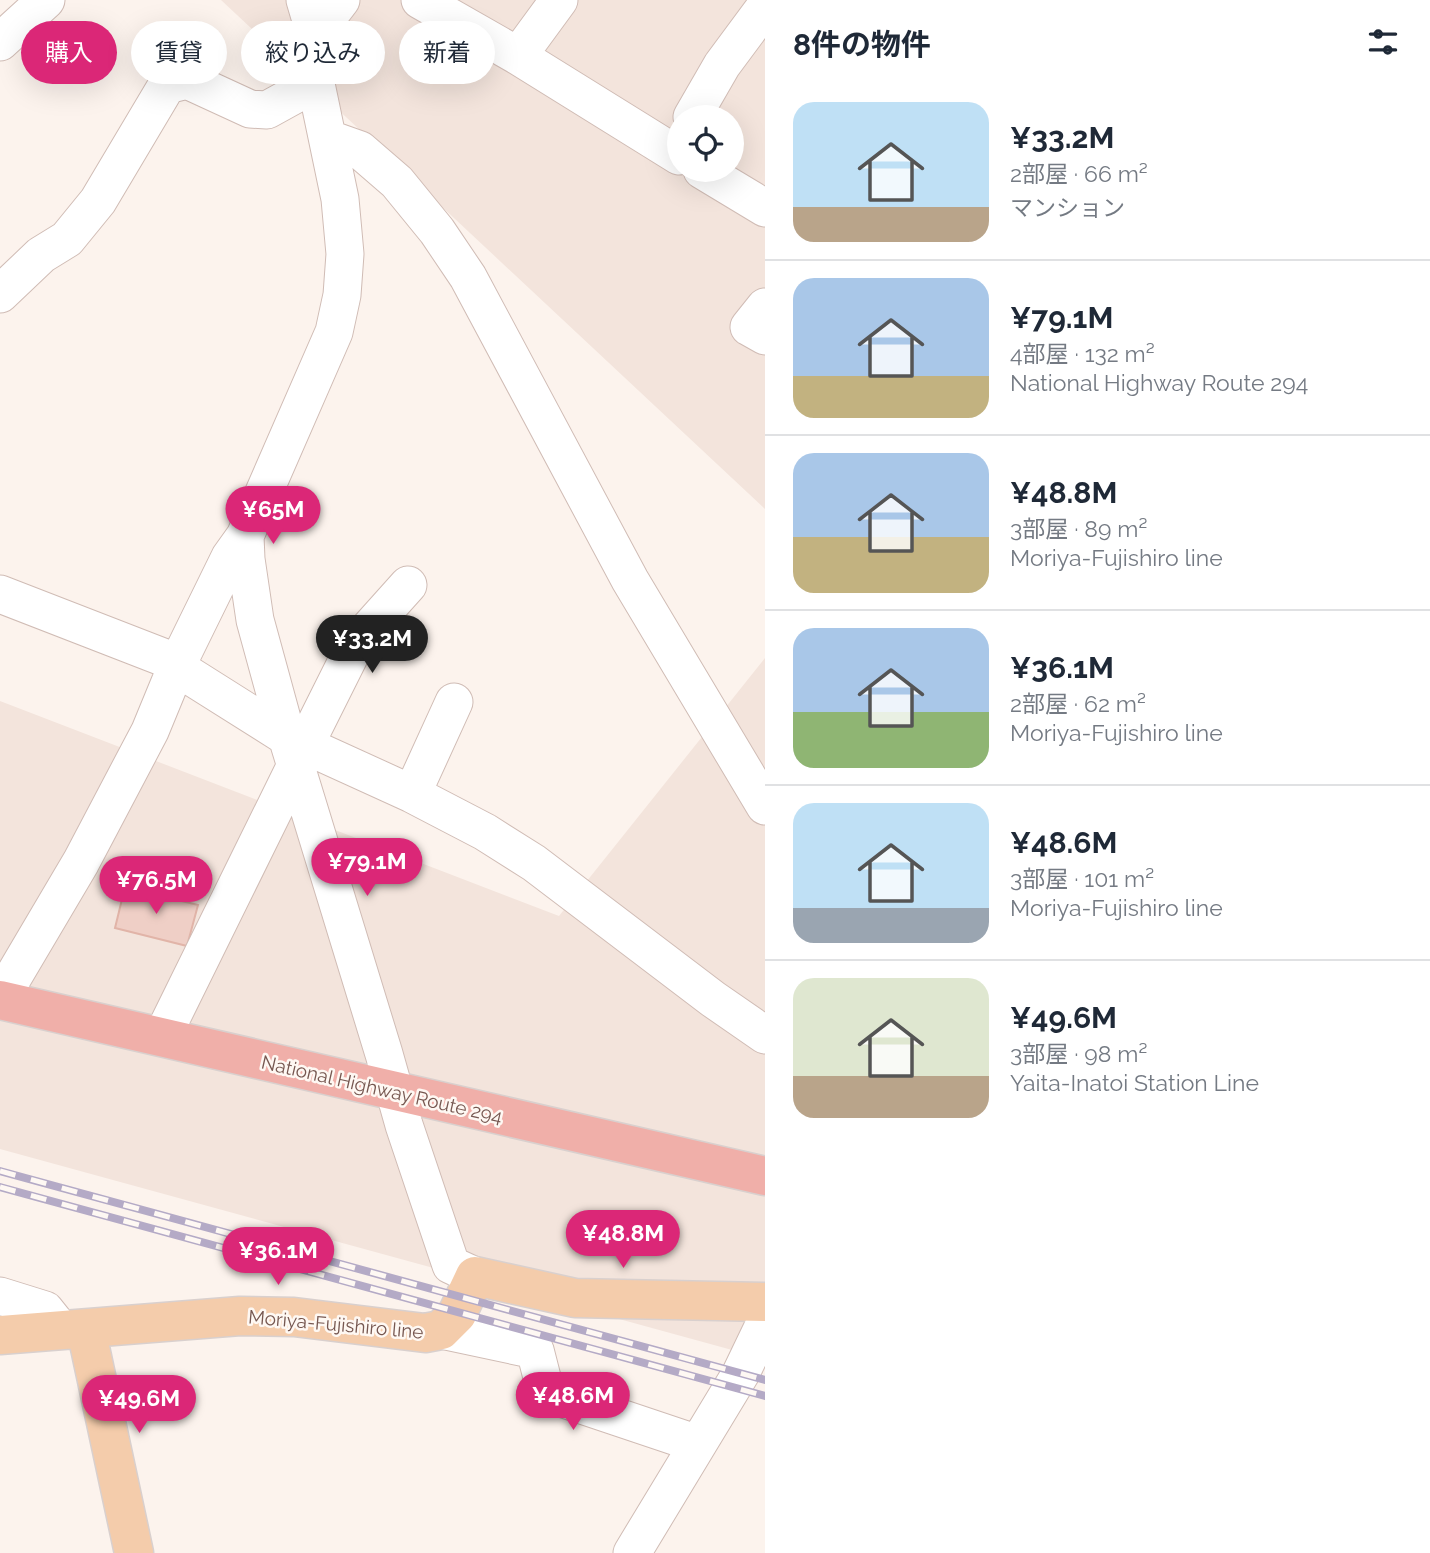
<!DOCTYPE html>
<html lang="ja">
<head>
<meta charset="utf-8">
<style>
	:root { --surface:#fff; --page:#f6f6f7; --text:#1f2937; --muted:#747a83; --line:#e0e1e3; --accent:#db2777 }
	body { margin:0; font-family:Raleway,"Noto Sans JP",sans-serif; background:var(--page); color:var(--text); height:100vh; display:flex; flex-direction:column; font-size:26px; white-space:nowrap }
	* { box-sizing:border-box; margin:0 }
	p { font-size:23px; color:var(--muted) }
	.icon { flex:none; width:38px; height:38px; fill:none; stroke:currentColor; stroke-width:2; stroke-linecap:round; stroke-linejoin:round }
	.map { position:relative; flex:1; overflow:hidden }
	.side { display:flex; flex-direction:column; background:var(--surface); width:665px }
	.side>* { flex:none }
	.banner { position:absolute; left:21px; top:21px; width:639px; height:63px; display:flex; gap:14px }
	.tools { position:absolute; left:667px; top:105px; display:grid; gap:14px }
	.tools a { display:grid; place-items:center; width:77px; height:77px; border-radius:50%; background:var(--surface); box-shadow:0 7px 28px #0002; font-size:35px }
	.price { position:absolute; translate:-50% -60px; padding:0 16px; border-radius:24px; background:var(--accent); color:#fff; font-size:23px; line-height:46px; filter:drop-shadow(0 2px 4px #0008) }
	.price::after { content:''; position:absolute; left:50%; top:42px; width:21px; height:16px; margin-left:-10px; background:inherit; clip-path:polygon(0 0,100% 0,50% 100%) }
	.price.current { background:#222; color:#fff }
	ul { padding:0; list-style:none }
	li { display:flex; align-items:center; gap:21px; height:175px; padding:0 28px }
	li+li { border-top:2px solid var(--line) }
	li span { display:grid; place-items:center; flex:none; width:196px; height:140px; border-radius:21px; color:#555 }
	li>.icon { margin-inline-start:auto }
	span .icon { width:84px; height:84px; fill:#fffc; stroke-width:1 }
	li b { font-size:30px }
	h2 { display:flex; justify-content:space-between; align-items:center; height:84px; padding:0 28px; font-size:30px }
	.tag { padding:0 24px; border-radius:32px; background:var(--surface); box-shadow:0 7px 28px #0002; font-size:24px; line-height:63px }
	.tag.current { background:var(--accent); color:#fff }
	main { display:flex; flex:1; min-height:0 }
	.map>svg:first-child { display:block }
</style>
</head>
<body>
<main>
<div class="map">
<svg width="765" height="1553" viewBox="0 0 765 1553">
	<rect width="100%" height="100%" fill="#fcf3ed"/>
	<path fill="#f3e4dc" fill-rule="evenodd" d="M221,0H765V509ZM679,117H732V170H679Z
		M765,658V1359L0,1149V701L559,916Z"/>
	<path fill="#efcfc6" stroke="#e1b4a8" stroke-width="2" d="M125,887L198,905L187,946L115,928Z"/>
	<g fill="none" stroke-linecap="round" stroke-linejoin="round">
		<g stroke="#d0bcb5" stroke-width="39">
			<path id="minor" d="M420,0L518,56L679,156
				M315,34L341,0
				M0,42L46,0
				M518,56L559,0
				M692,117L722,65L765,7
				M329,139L360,150L397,182L437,231L468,277L630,580L765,806
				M702,170L765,208
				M0,294L41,255L67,239L98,201L167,85L187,80L250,109L267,110L316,83
				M765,307L749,327L765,336
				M245,536L246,559L255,620L287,737L384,1054L404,1125L451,1265L475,1276
				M0,594L178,663
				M176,667L287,737L412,794L485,832L534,863L713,999L765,1035
				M305,745L356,643L408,585
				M412,794L454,702
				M0,999L81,862L150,731L178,663L230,557L245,536L334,332L342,295L345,254L340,199L311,60L315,34L305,0
				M162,1037L296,765
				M0,1296L45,1310L61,1330
				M441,1330L535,1350L546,1393L698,1444L632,1553
				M698,1444L741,1373L765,1323"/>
		</g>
		<g stroke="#d9d0ce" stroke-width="41">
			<path id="major" d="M86,1329L134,1553
				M0,1335L240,1316L294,1317L425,1333L441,1330L457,1314L475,1276L575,1298L765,1302"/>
		</g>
		<g stroke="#d9d0ce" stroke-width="41">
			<path id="highway" d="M0,1000L765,1176"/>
		</g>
		<use href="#minor" stroke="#fff" stroke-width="37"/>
		<use href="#major" stroke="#f4ccab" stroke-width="38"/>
		<use href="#highway" stroke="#f0afa9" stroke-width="38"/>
		<g stroke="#b4aac6" stroke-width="8">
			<path id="rail" d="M0,1171L765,1380
				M0,1187L765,1396"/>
		</g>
		<use href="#rail" stroke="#fef8f3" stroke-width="5" stroke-dasharray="16" stroke-linecap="butt"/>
	</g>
	<g text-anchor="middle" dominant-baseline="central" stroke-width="5" stroke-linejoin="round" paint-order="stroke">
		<g font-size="19" fill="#765750" stroke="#fef8f3">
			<text transform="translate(382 1089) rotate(13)">National Highway Route 294</text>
			<text transform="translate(336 1324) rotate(5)">Moriya-Fujishiro line</text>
		</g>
	</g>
</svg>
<div class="tools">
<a><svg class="icon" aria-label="locate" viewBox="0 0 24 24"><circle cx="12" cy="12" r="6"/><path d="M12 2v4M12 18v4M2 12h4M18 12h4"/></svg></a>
</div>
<b class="price" style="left:273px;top:546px">¥65M</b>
<b class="price current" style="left:372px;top:675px">¥33.2M</b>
<b class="price" style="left:367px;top:898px">¥79.1M</b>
<b class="price" style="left:156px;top:916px">¥76.5M</b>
<b class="price" style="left:623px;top:1270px">¥48.8M</b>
<b class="price" style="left:278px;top:1287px">¥36.1M</b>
<b class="price" style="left:573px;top:1432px">¥48.6M</b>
<b class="price" style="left:139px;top:1435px">¥49.6M</b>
<div class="banner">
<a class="tag current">購入</a>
<a class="tag">賃貸</a>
<a class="tag">絞り込み</a>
<a class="tag">新着</a>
</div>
</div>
<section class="side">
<h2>8件の物件<svg class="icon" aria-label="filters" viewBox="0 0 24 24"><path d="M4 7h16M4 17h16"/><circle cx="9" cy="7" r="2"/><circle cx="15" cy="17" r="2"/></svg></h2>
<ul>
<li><span style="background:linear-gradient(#bfe0f5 75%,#b9a48a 0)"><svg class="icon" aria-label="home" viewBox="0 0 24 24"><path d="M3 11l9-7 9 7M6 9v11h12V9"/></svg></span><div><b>¥33.2M</b><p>2部屋 · 66 m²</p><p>マンション</p></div></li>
<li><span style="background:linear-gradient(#a9c7e8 70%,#c2b280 0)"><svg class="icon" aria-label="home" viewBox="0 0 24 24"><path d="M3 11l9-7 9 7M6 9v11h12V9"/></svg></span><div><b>¥79.1M</b><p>4部屋 · 132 m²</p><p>National Highway Route 294</p></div></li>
<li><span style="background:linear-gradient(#a9c7e8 60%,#c2b280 0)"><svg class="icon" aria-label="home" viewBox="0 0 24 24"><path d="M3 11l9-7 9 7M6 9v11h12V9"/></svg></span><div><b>¥48.8M</b><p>3部屋 · 89 m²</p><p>Moriya-Fujishiro line</p></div></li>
<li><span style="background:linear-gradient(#a9c7e8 60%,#8fb573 0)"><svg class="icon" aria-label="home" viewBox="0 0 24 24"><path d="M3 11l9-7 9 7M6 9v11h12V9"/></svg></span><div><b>¥36.1M</b><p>2部屋 · 62 m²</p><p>Moriya-Fujishiro line</p></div></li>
<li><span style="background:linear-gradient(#bfe0f5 75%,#9aa5b1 0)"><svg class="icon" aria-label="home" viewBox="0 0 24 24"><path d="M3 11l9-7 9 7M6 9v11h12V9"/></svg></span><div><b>¥48.6M</b><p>3部屋 · 101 m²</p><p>Moriya-Fujishiro line</p></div></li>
<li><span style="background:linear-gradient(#dfe7d0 70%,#b9a48a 0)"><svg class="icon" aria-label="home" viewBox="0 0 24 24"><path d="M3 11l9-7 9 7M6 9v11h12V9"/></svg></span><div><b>¥49.6M</b><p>3部屋 · 98 m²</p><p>Yaita-Inatoi Station Line</p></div></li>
</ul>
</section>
</main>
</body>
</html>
